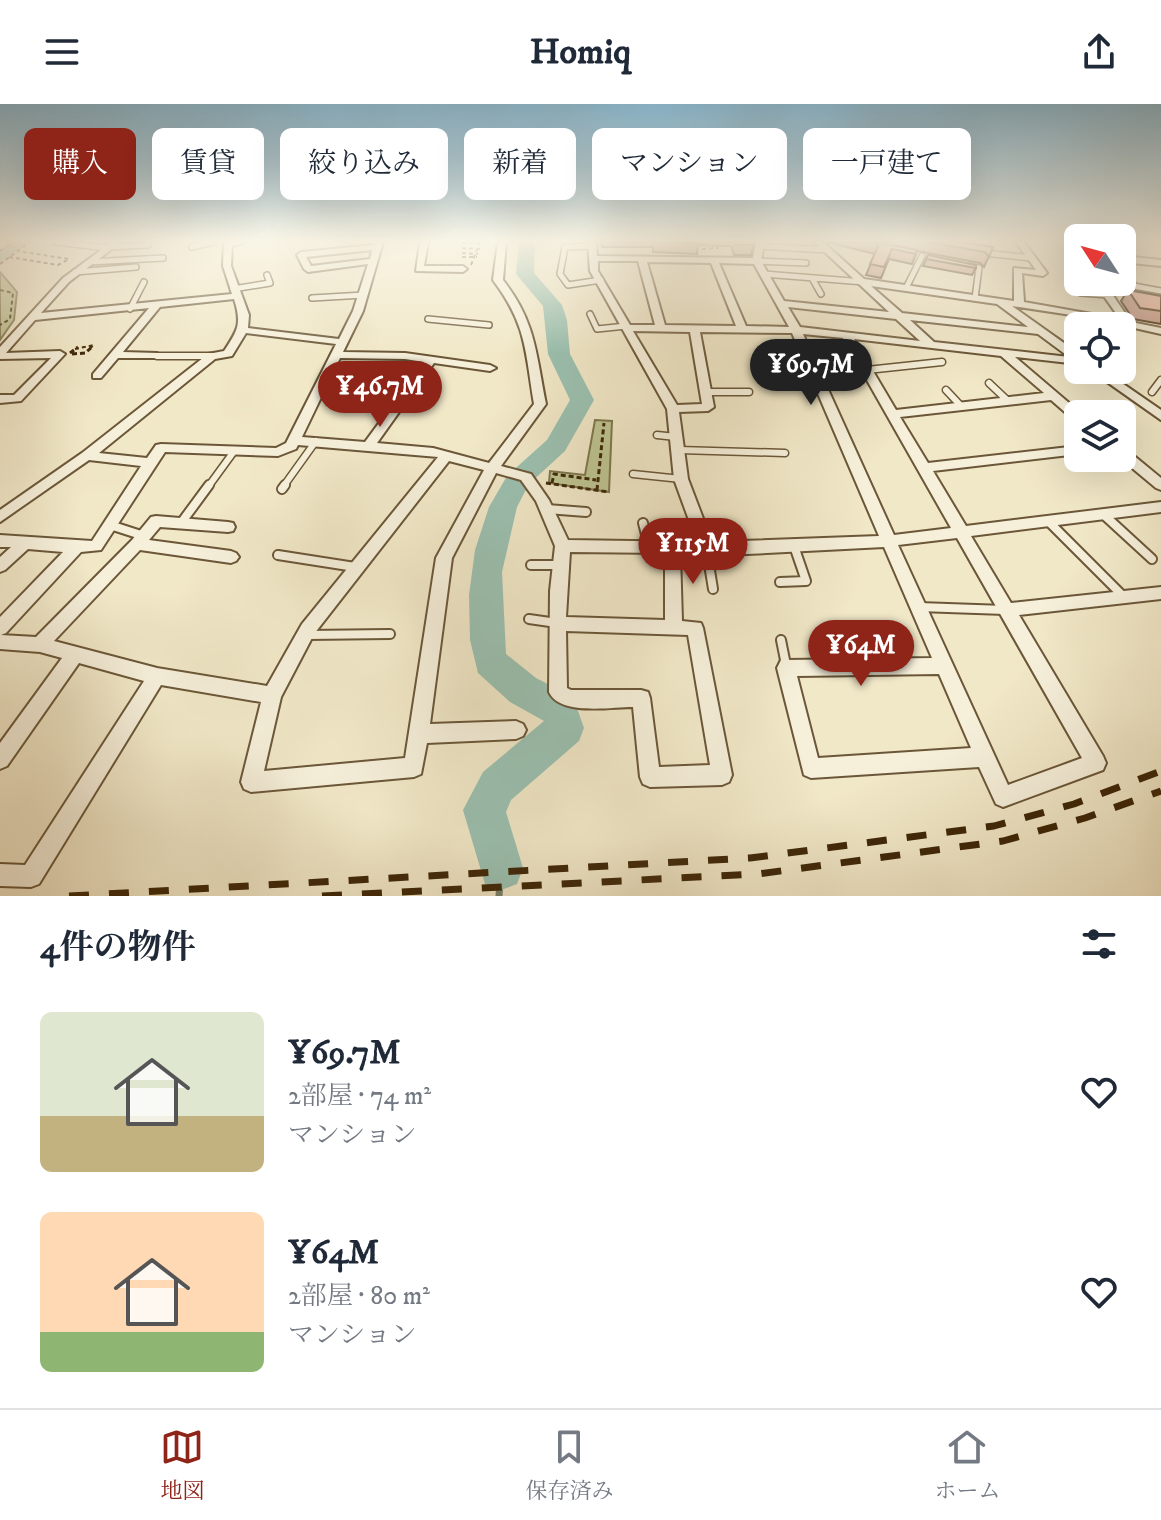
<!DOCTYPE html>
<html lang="ja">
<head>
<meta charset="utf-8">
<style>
	:root { --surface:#fff; --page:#f6f6f7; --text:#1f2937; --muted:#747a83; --line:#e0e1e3; --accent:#8f2418 }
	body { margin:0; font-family:"IM FELL DW Pica","Noto Serif JP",serif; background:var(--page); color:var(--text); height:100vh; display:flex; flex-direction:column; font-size:30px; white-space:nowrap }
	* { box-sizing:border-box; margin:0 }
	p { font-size:26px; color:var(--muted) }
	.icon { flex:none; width:44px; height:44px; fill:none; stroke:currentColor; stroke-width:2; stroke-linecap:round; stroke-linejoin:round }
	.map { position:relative; height:792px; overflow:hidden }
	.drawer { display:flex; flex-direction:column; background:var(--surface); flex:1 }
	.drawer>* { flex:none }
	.hud { position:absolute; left:24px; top:24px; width:1114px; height:72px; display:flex; gap:16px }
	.needle { width:52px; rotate:306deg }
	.controls { position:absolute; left:1064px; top:120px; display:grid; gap:16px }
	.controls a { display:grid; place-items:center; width:72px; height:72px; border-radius:12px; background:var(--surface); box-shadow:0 8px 32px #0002; font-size:40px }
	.price { position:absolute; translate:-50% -68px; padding:0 18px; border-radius:28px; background:var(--accent); color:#fff; font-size:26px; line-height:52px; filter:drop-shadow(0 2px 4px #0008) }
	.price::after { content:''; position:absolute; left:50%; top:48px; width:24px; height:18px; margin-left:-12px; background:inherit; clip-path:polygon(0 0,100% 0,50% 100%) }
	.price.selected { background:#222; color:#fff }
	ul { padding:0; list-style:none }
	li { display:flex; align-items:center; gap:24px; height:200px; padding:0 40px }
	li span { display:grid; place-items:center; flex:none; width:224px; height:160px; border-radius:12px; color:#555 }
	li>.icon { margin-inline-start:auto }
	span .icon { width:96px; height:96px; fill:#fffc; stroke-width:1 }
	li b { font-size:34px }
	h2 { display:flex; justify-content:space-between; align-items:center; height:96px; padding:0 40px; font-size:34px }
	.chip { padding:0 28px; border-radius:12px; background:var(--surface); box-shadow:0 8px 32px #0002; font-size:28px; line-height:72px }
	.chip.selected { background:var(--accent); color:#fff }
	header { display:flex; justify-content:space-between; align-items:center; height:104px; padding:0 40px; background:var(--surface); font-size:36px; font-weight:700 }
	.tab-bar { display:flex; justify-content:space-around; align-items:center; height:112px; border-top:2px solid var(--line); background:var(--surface); font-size:22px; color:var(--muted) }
	.tab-bar a { display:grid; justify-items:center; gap:4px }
	.tab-bar .selected { color:var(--accent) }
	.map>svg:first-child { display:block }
</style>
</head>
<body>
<header><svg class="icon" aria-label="menu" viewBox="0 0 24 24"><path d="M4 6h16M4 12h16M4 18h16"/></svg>Homiq<svg class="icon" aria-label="share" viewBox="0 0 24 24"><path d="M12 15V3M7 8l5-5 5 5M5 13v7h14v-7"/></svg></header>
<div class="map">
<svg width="1161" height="792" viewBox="0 0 1161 792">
	<rect width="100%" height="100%" fill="#f1e8c8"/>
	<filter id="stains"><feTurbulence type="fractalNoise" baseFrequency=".0025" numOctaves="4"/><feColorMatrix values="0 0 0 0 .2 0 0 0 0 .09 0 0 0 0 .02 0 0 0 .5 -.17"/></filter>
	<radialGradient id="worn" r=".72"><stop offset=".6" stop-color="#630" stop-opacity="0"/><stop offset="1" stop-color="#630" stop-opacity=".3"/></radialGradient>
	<path fill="#bec593" stroke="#7e764e" stroke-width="2" d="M0,168L17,188L14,216L0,236Z
		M595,316L612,317L609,388L549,379L550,367L585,371Z"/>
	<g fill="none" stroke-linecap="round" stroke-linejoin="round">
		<path stroke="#76836d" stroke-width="7" d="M499,792L501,764"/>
		<path fill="#9bc1b1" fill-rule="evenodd" d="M11,138H30L0,158V145Z
			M519,138H535L534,169L562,201L567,216L570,250L594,296L565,347L529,380L517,403L502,468L506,550L536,574L573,593L584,624L579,637L511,696L506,708L523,764L517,780L501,786L485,780L463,706L483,668L544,617L510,598L478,569L470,536L469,491L475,446L489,403L507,372L547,336L570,296L548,250L543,202L516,170Z"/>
		<g stroke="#6b5738" stroke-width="8">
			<path id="lane-far3" d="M56,138L107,144
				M228,140L240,138
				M593,142L565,143L560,170L568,181L601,176
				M759,142L828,146
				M109,143L148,141
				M192,143L213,138
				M983,149L1032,154
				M757,157L806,159
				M1122,157L1134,182L1161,187
				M89,158L163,154
				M968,162L979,164L975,194
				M75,168L136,163
				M764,170L864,178
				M812,174L821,190
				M906,184L922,152
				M233,185L270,179L267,171
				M1081,189L1108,191
				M312,194L364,191
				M130,205L144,178
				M590,210L597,225L626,222
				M428,215L489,221"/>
		</g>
		<g stroke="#6b5738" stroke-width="9">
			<path id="lane-far2" d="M157,252H212
				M867,266L942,258
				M989,279L1008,297
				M946,286L961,302
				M705,288H749
				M1152,288L1161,276
				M657,331L676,333
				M679,346L785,349
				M633,370L681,375
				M208,383L235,346
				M283,383L316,337"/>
		</g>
		<g stroke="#6b5738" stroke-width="12">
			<path id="lane-far1" d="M282,385L285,381
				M547,405L586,408
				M1103,410L1152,455
				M1048,417L1123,492
				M181,419L209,381
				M643,419L649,442
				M110,421L144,432
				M706,442L713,485
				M278,451L355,463
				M531,461H559
				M780,478L806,477L794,442
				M919,503L1005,506
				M529,515L557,519
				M307,531L390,530
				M781,536L786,561"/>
		</g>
		<g stroke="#6b5738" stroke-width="14">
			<path id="lane" d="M785,559L786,564"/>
		</g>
		<g stroke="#6b5738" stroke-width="4">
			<path id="street" d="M112,138H121L69,178L41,209L232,190L223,162L224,138H232L231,162L249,211L248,224L339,235L353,207L368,160L308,168L304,165L297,151L301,148L374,141L375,138H383L363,207L343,248L405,249L490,261L496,264L490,267L434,259L377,339L433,344L489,359L534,300C525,247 527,221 493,176L498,138H506L503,176C536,218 536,250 546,300L501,362L531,370L549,396L568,436L697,438L674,375L667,305L590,167L588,138H596L597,152L753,154L756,138H764L761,157L784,197L889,208L814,138H823L864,175L1014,197V164L1036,166L1016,138H1024L1047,169L1043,172L1022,169L1024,198L1120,215L1094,178H1104L1131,218L1161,224V230L1130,223L1125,226L1122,225L1121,221L1078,212L1012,202L1078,249V260L1015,253L1082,310H1078V317L1074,316L1051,296L900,313L928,359L1078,342V350L933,367L966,422L1161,398V408L971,432L1011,499L1161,483V495L1019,511L1103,652L1106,659L1103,666L1003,703L996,700L979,663L811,674L804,671L777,564L780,558L786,556L932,554L884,443L747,450L680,449L682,517L701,519L703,524L732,671L729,678L722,681L650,683L643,680L640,673L633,603C610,603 560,612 549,588L550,487L555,442L536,397L521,376L496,369L452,454L430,620L516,617L523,620L526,626L523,632L516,635L427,639L421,670L414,673L251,688L244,685L241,678L261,598L161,581L39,780L31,783L0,782V760L25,761L144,577L79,559L7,662L0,665V639L62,554L40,548L0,545V513L63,448L28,445L5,466L0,468V453L11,443H0V431L92,437L141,362L89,356L0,418V406L82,349L208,250L224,247C238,226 242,220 234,195L160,203L123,248L157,249L162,252L161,254H118L101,274H93V270L149,204L35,216L6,249L60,247L65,250L21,297L0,299V291H14L51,254L0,255V243L63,174ZM372,146L370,155L311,162L306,153ZM598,157H638L655,221H630L598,167ZM647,158L711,159L736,222L665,221ZM719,159L754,160L789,223L746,222ZM871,182L997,200L1028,223L902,209ZM788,203L896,215L920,237L800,223ZM910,216L1038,230L1069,253L934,238ZM633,227L690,228L702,300L677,301ZM700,228L792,229L879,432L712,438L688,375L679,308L708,307L714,303ZM246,229L336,240L286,339L276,344L161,340L156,341L147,354L99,349L215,255L232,252ZM803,230L843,234L951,424L894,431ZM854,235L1001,252L1044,289L896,306ZM340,254L405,255L424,258L365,338L302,333ZM298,341L438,353L302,520L267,582L157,564L54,537L140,446L231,459L236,457L239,453L236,449L231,447L149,436L160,423L228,428L233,427L235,423L233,419L228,418L156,412L151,413L132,436L36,533L1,531L6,529L81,448L101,446L165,348L278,352L296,345ZM449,357L484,366L436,454L405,654L264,667L281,593L314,530ZM957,434L1082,654L1008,681L898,441ZM570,448L665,449V516L566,513ZM566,527L688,531L710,661L659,663L650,594L648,588L641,586H571L567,584ZM939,570L971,644L818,654L797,572Z
				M420,138H428L424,162H463L467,165L463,168L416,167Z
				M1122,152L1161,156V162L1122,158Z
				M1090,266H1103L1161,306V316Z
				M1122,345L1127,346L1161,374V386L1156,384L1120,354H1122Z"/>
		</g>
		<path stroke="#3e2708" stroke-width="2" stroke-dasharray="4 3" stroke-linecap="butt" d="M462,139H482
			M462,144L480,145
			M702,145L718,144L717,138
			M0,147L13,138
			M462,149L478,150
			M9,153L58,161L69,155L17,147
			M462,153H477
			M0,160L30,138
			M471,161L480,138
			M0,186L13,189L10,215L0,221
			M75,245L94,241L89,245"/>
		<path stroke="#3e2708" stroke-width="3" stroke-dasharray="5 3" stroke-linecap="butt" d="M70,249L78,243
			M72,250L85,249L92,243
			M546,379L609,388
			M552,379L554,370L596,376
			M597,386L604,319"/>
		<use href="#lane-far3" stroke="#f6f0db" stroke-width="5"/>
		<use href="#lane-far2" stroke="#f6f0db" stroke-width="6"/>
		<use href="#lane-far1" stroke="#f6f0db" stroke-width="8"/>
		<use href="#lane" stroke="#f6f0db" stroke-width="10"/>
		<use href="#street" fill="#f6f0db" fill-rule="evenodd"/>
		<path stroke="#3e2708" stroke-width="7" stroke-dasharray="20 20" stroke-linecap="butt" d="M69,792L750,754L994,722L1074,700L1161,667
			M322,792L758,770L1003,737L1085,714L1161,687"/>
	</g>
	<path fill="#c89887" stroke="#3e2708" stroke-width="2" d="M601,138H755L751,151H734L731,142L698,141L697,150L653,148V143H602Z
		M827,138H975L974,140L993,143L984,163L980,159L917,147L912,160L889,155L881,174L866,171L875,150Z
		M928,151L976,164L972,171L923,162Z
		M1128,186L1161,192V220L1133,215L1121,197Z"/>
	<path fill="#e9b19d" stroke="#3e2708" stroke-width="2" d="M658,138H698L699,140Z
		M735,138H753L752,141H735Z
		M870,138H876L917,146L916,150L892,145L884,163L870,160L879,140Z
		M927,138H962L993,143L989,153L985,148Z
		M928,151L976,161V164L926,155Z
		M1128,186L1161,192V207L1140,204Z"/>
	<linearGradient id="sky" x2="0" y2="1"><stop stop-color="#89b9d2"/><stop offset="0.55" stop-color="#f9f5e6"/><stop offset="1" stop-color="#f9f5e6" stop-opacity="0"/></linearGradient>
	<rect width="1161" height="249" fill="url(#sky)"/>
	<rect width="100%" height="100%" filter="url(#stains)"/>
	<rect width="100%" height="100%" fill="url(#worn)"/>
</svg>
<div class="controls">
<a><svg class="needle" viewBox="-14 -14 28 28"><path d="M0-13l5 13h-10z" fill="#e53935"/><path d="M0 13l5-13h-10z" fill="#747a83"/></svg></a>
<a><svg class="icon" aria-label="locate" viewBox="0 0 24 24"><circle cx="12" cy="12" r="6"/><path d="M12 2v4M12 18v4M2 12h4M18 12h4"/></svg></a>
<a><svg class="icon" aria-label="layers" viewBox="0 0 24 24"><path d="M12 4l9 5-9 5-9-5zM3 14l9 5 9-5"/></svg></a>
</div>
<b class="price selected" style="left:811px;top:303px">¥69.7M</b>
<b class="price" style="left:380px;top:325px">¥46.7M</b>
<b class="price" style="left:693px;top:482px">¥115M</b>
<b class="price" style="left:861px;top:584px">¥64M</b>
<div class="hud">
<a class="chip selected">購入</a>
<a class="chip">賃貸</a>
<a class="chip">絞り込み</a>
<a class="chip">新着</a>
<a class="chip">マンション</a>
<a class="chip">一戸建て</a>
</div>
</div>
<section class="drawer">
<h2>4件の物件<svg class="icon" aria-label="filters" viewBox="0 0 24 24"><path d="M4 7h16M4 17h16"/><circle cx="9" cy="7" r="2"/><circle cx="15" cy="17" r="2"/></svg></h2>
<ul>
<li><span style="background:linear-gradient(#dfe7d0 65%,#c2b280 0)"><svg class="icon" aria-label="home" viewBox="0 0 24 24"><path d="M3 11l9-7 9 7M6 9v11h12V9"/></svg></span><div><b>¥69.7M</b><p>2部屋 · 74 m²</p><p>マンション</p></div><svg class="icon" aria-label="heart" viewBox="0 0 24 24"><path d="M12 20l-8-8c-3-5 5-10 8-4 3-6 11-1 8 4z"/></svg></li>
<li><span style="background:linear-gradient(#ffd9b3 75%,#8fb573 0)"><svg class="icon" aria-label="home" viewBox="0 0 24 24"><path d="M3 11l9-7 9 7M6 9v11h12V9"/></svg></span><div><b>¥64M</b><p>2部屋 · 80 m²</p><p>マンション</p></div><svg class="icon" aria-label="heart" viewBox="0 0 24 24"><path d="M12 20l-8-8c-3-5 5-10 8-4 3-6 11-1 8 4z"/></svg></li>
</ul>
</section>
<nav class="tab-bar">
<a class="selected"><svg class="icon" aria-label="map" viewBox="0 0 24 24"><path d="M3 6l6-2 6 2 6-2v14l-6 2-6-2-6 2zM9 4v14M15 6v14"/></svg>地図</a>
<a><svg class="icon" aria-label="saved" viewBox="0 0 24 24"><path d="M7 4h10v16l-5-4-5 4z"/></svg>保存済み</a>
<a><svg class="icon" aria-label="home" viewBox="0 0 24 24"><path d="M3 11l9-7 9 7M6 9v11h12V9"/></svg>ホーム</a>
</nav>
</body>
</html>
